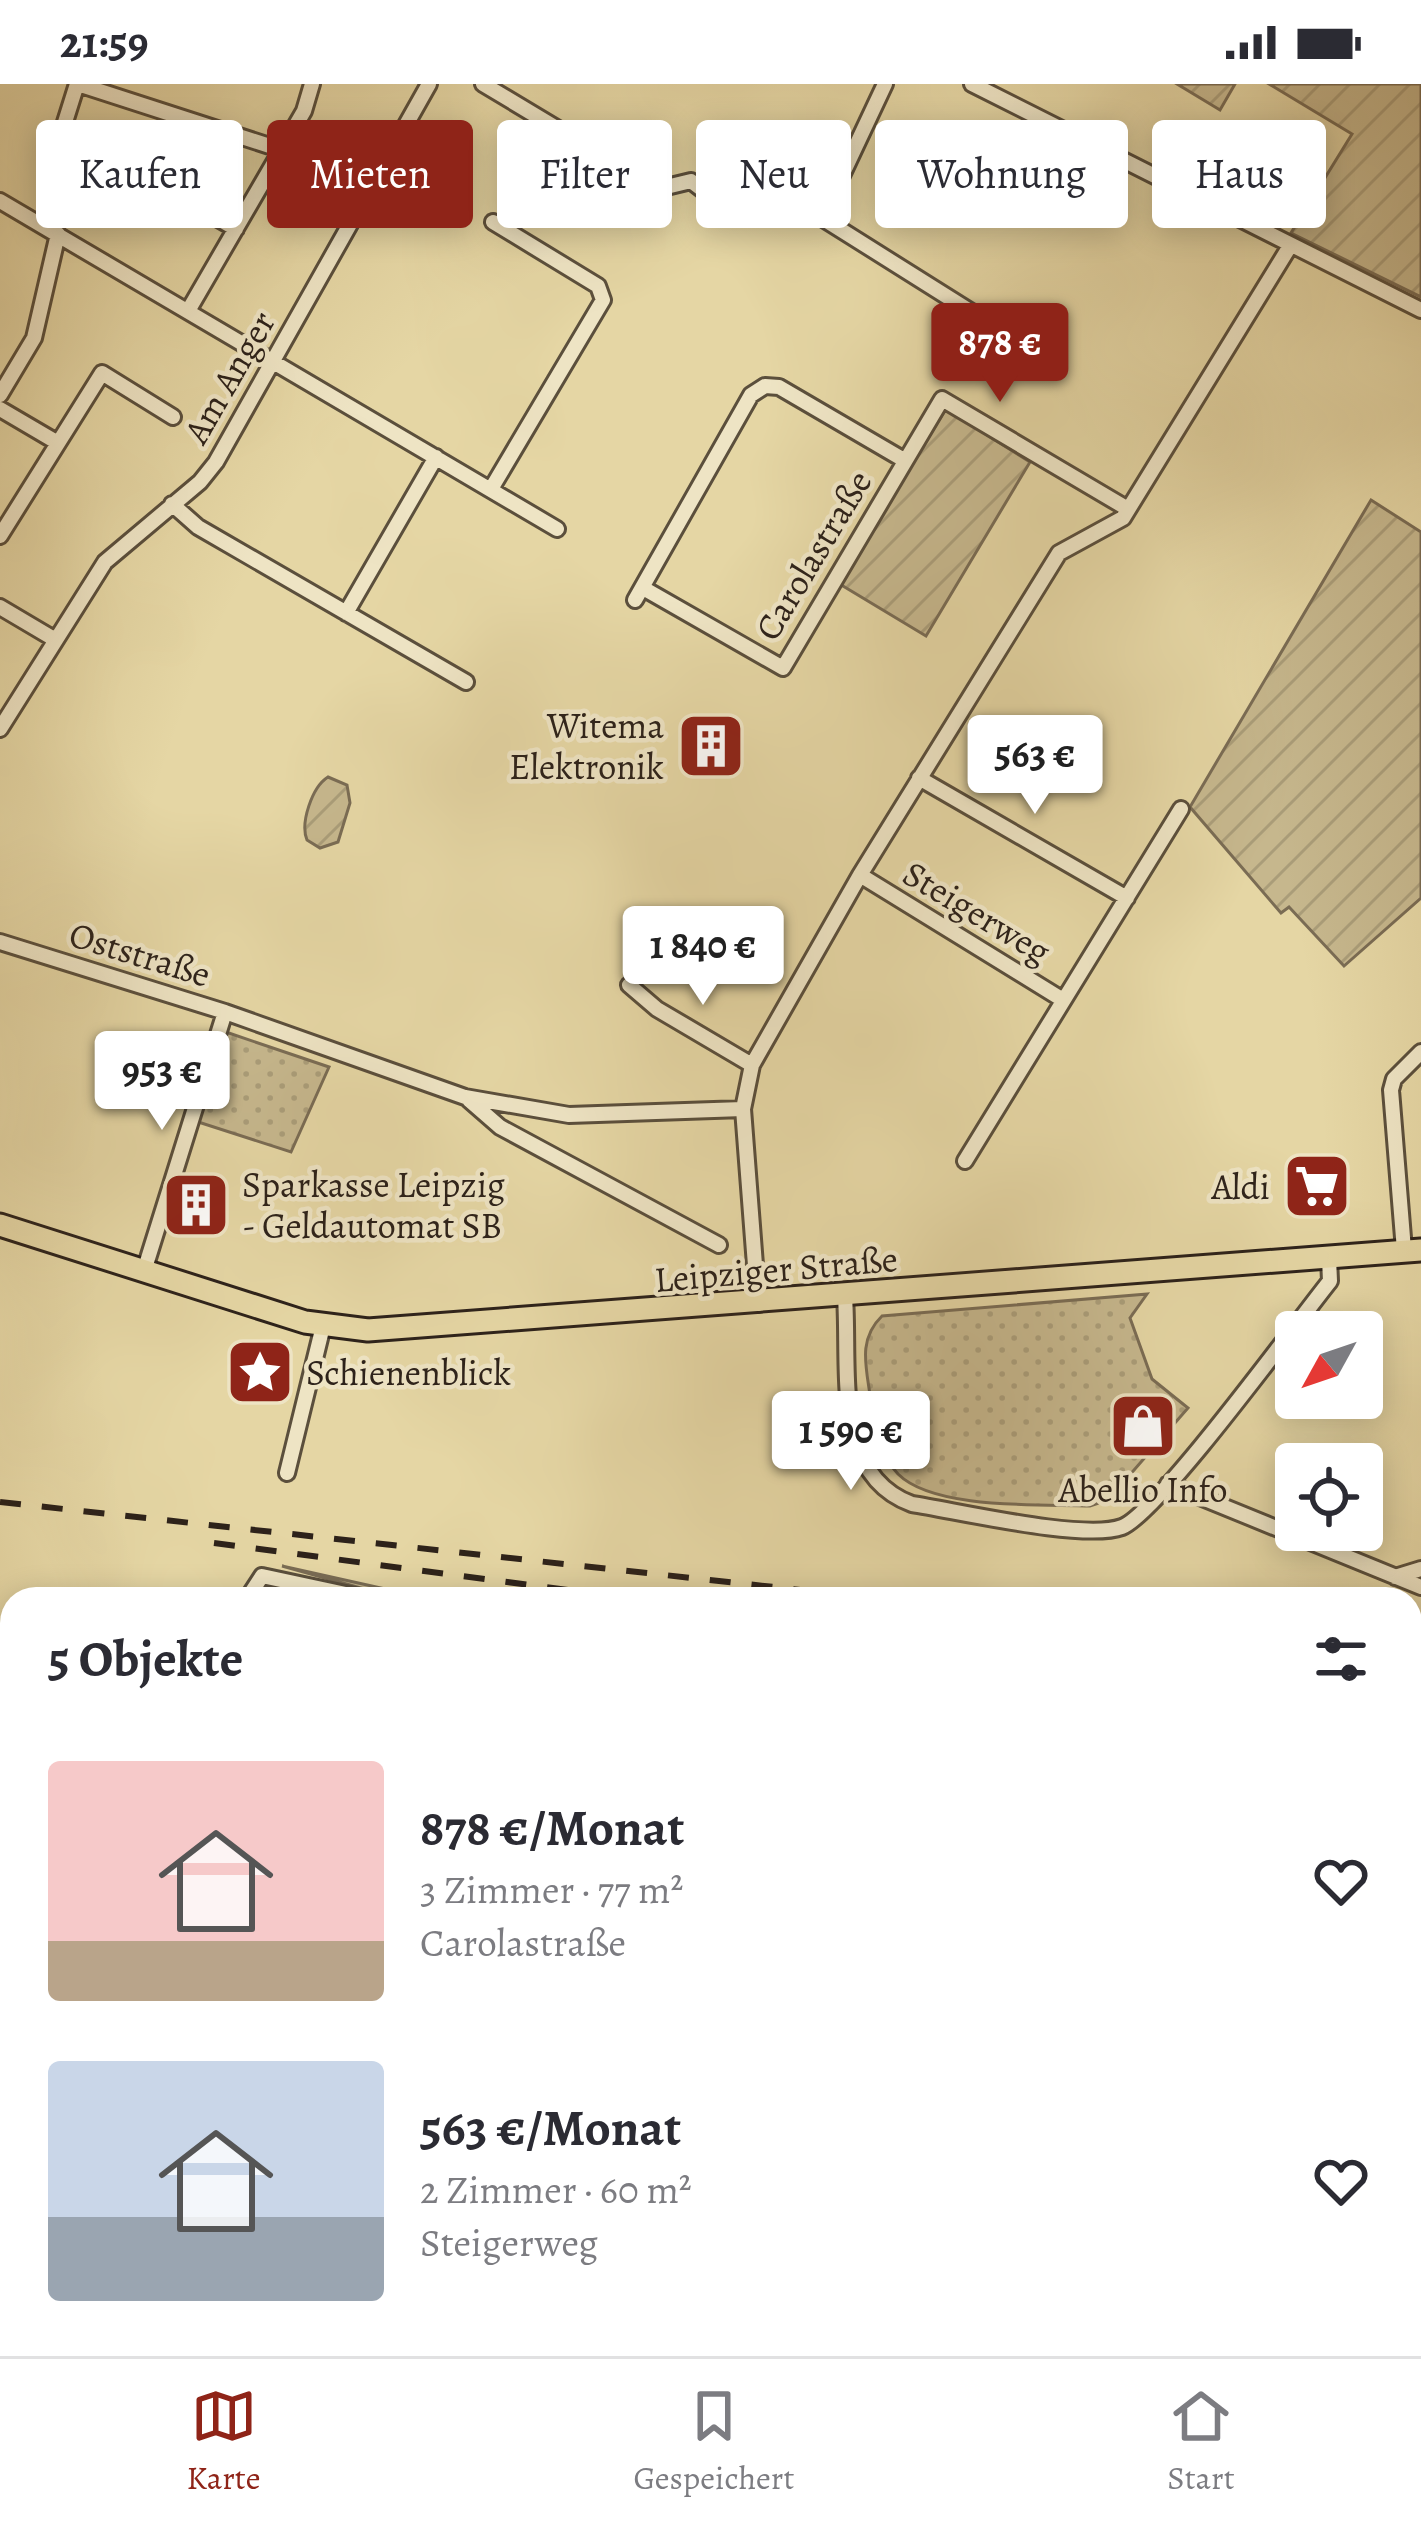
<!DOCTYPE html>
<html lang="de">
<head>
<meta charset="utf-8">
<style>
	:root { --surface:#fff; --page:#f7f7f7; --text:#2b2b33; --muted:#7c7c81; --line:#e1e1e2; --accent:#8f2418 }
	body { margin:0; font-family:Alegreya,serif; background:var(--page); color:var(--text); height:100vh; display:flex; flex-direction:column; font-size:45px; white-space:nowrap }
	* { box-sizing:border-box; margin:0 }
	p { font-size:39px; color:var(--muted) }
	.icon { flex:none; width:66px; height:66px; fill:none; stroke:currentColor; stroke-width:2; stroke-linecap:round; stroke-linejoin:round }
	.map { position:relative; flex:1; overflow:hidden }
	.drawer { position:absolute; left:0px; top:1503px; width:1422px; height:771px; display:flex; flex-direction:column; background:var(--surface); border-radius:36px 36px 0 0; box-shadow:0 6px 30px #0003 }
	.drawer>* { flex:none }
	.hud { position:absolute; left:36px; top:36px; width:1350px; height:108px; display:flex; gap:24px }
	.needle { width:78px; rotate:230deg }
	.controls { position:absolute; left:1275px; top:1227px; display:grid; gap:24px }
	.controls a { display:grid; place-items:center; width:108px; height:108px; border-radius:12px; background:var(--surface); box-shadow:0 6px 30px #0003; font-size:60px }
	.price { position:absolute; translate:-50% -102px; padding:0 27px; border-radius:12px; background:#fff; color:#222; font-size:39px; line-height:78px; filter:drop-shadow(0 3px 6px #0008) }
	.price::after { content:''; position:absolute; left:50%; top:72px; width:36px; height:27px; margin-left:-18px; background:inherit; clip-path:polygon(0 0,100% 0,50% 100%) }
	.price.active { background:var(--accent); color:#fff }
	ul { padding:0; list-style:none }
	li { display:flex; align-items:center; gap:36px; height:300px; padding:0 48px }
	li span { display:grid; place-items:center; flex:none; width:336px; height:240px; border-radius:12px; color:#555 }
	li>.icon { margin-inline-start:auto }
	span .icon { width:144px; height:144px; fill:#fffc; stroke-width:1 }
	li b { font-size:51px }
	h2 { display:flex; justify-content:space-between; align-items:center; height:144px; padding:0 48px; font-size:51px }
	.pill { padding:0 42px; border-radius:12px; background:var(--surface); box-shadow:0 6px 30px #0003; font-size:42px; line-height:108px }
	.pill.active { background:var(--accent); color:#fff }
	.status { display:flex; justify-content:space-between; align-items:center; height:84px; padding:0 60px; background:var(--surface); direction:ltr }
	.status svg { height:33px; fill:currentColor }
	.tab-bar { display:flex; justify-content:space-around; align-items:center; height:168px; border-top:3px solid var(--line); background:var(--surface); font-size:33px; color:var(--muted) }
	.tab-bar a { display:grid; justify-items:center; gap:6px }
	.tab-bar .active { color:var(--accent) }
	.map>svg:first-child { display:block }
</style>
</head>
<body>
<div class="status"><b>21:59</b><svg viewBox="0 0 49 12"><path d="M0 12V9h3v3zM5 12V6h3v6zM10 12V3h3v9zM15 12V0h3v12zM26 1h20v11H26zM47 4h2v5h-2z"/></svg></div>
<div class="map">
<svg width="1421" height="2272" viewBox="0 0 1421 2272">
	<defs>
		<pattern id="grass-dots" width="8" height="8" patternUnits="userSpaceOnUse" patternTransform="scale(3)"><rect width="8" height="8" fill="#c6b78d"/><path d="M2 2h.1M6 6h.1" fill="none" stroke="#aa9d79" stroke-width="1.8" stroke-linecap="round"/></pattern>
		<pattern id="garden-furrows" width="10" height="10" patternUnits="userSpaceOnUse" patternTransform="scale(3)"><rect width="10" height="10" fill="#c6b78d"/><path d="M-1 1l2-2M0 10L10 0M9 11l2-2" fill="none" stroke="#aa9d79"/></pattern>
	</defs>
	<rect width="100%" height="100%" fill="#e5d6a4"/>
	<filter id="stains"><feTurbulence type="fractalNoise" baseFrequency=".00167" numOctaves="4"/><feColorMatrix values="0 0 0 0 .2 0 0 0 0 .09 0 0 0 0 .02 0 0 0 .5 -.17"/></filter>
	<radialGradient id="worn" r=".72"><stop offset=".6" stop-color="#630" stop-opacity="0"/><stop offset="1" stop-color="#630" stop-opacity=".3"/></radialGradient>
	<path fill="url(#grass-dots)" stroke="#7a6c54" stroke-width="3" d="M220,946L329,983L291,1068L192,1036Z
		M1147,1210L1130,1234L1152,1295L1188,1324L1108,1416L1090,1422C1041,1420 934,1426 898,1390C878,1369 874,1339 870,1311C866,1282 858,1255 882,1232Z
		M282,1482L430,1515H400Z"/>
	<path fill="url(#garden-furrows)" stroke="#7a6c54" stroke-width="3" d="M1177,0H1235L1220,26Z
		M1269,0H1421V213L1291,149L1352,50Z
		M946,325L1030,378L926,552L838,499Z
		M1371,416L1421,448V814L1344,882L1289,823L1281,829L1190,723Z
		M328,693L347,701L350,719L338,758L320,764L307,756C300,739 312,703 328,693Z
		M1410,1728L1421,1732V1930L1410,1924Z
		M761,2262H883L898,2272H777Z
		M893,2262H1070L1085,2272H908Z"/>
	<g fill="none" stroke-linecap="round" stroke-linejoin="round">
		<g stroke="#5b4f3c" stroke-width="20">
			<path id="minor" d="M78,0L282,66
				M483,0L658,105L691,97L704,107
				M885,0L822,134L989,239
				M972,0L1421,226
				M60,54L77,0
				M128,83L236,145
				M0,117L557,445
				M188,227L304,27L312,0
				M0,311L34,254L58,150
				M0,325L58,359
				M491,405L603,216L598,202L493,138
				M172,420L198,443L466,598
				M0,452L102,289L173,333
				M643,504L783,584L942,315L1128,425
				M635,516L751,311L765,302L779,303L904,376
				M0,523L54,555
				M346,529L436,373
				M0,645L105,478L200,398L216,378L429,0
				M919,694L1127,814
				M860,791L1063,916
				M0,858L225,928L465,1013L569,1031L743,1025
				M629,901L657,925L752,981
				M469,1016L500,1043L719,1161
				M965,1077L1181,725
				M1404,1166L1391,1006L1394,995L1421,968
				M145,1184L225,928
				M845,1213C850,1285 832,1391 912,1420C958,1427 1084,1457 1122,1443C1158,1429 1297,1238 1330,1197L1329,1174
				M758,1220L743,1025L752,981L860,791L1059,469L1123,434L1290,162
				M287,1389L323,1242
				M1168,1400L1421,1503
				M1395,1493L1421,1485
				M247,1515L262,1492L369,1515
				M0,1898L12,1880
				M1410,1943L1421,1949
				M363,2262L379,2272
				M580,2262L596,2272
				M223,2272L230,2262
				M1218,2272L1224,2262"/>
		</g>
		<g stroke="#2d221a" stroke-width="27">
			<path id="primary" d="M0,1141L305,1238L368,1246L1421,1166"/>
		</g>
		<use href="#minor" stroke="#eee4c4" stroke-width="14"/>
		<use href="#primary" stroke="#e5d6a4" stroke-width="21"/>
		<path stroke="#2d221a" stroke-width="6" stroke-dasharray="21 21" stroke-linecap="butt" d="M0,1418L883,1515
			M214,1459L635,1515
			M1410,1586L1421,1589
			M1410,1617L1421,1619"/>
	</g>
	<defs>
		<g id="building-square" transform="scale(3.45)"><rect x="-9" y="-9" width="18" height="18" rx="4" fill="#8f2418" stroke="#eee4c4"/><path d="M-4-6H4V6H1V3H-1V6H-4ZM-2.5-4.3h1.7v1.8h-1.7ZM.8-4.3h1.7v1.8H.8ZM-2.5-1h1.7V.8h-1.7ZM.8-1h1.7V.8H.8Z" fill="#fff"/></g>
		<g id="supermarket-square" transform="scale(3.45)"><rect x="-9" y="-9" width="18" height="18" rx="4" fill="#8f2418" stroke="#eee4c4"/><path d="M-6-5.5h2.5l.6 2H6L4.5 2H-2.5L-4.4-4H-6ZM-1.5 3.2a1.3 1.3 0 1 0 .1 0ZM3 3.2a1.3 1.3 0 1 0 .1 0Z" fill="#fff"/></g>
		<g id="sight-square" transform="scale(3.45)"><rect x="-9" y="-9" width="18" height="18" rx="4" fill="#8f2418" stroke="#eee4c4"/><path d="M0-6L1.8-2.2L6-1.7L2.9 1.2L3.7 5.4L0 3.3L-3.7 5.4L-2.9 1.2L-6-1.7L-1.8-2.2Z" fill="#fff"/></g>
		<g id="shop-square" transform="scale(3.45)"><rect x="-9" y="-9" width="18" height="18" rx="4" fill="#8f2418" stroke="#eee4c4"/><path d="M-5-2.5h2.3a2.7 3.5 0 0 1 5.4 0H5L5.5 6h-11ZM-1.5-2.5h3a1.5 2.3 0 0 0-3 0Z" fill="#fff"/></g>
	</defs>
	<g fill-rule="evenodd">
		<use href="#building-square" x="711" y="662"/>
		<use href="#supermarket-square" x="1317" y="1102"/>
		<use href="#building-square" x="196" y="1121"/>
		<use href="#sight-square" x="260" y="1288"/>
		<use href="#shop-square" x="1143" y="1342"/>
	</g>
	<g text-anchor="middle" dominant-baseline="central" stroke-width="9" stroke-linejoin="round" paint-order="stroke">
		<g font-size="36" fill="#2d221a" stroke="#eee4c4">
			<text transform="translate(229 293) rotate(-60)">Am Anger</text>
			<text transform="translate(813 471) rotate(-59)">Carolastraße</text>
			<text transform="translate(977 828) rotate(31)">Steigerweg</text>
			<text transform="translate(140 870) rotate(17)">Oststraße</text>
			<text transform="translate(776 1185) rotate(-5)">Leipziger Straße</text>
		</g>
		<g font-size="36" fill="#2d221a" stroke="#eee4c4" text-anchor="end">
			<text x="664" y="641">Witema<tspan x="664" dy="41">Elektronik</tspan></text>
			<text x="242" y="1100" text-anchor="start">Sparkasse Leipzig<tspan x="242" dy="41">- Geldautomat SB</tspan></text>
			<text x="1270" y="1102">Aldi</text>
			<text x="306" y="1288" text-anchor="start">Schienenblick</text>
			<text x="1143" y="1405" text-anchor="middle">Abellio Info</text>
		</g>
	</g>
	<rect width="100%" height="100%" filter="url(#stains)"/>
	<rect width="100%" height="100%" fill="url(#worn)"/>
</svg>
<div class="controls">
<a><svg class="needle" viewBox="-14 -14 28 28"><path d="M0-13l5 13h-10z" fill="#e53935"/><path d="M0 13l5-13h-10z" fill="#7c7c81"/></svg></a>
<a><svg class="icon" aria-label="locate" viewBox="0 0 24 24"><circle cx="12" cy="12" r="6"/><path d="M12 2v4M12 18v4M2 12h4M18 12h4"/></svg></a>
</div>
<b class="price active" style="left:1000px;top:321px">878 €</b>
<b class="price" style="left:1035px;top:733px">563 €</b>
<b class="price" style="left:703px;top:924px">1 840 €</b>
<b class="price" style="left:162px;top:1049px">953 €</b>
<b class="price" style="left:851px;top:1409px">1 590 €</b>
<div class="hud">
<a class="pill">Kaufen</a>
<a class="pill active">Mieten</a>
<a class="pill">Filter</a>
<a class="pill">Neu</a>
<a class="pill">Wohnung</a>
<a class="pill">Haus</a>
</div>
<section class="drawer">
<h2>5 Objekte<svg class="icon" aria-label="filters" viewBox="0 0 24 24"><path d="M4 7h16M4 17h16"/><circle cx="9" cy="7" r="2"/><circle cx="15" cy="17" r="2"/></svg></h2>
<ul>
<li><span style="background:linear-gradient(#f6c9c9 75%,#b9a48a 0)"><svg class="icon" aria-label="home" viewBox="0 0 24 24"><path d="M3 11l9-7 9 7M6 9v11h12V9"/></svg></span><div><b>878 €/Monat</b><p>3 Zimmer · 77 m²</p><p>Carolastraße</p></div><svg class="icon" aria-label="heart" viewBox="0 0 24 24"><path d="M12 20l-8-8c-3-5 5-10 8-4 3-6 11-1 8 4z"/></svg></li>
<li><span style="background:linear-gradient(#c9d6e8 65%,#9aa5b1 0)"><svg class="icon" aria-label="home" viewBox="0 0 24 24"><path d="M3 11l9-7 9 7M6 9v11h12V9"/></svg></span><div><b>563 €/Monat</b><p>2 Zimmer · 60 m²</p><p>Steigerweg</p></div><svg class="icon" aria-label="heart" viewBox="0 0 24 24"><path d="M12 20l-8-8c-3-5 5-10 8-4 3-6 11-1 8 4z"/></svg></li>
</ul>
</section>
</div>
<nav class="tab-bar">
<a class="active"><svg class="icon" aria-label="map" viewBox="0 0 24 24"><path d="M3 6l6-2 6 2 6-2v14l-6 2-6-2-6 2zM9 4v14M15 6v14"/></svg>Karte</a>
<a><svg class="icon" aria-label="saved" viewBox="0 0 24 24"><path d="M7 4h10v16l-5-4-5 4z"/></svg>Gespeichert</a>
<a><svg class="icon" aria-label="home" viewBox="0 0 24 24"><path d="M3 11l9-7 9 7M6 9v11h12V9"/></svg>Start</a>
</nav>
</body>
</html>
